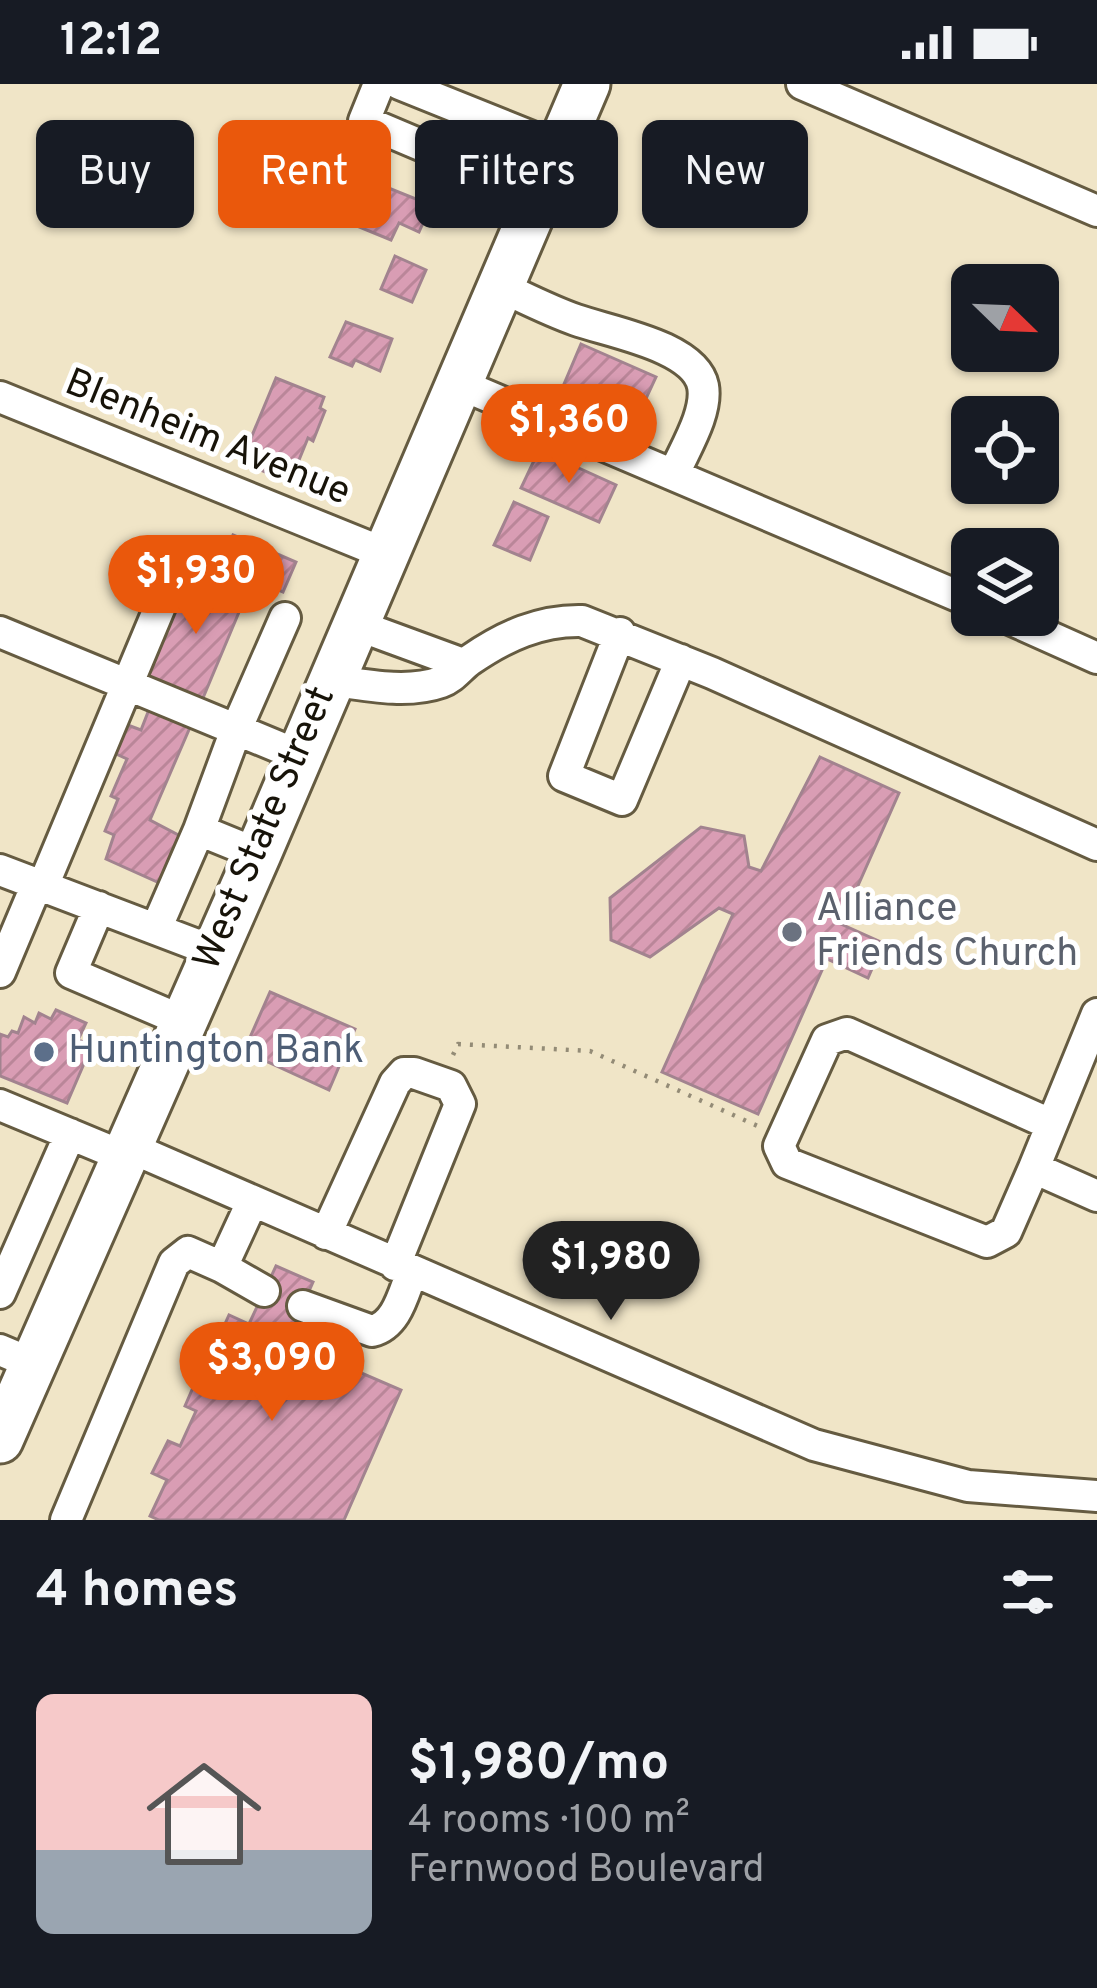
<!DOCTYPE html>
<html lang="en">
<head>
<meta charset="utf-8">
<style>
	:root { --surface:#171b24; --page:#242831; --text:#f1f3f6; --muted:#9ea1a6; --accent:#ea580c }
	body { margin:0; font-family:Overpass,sans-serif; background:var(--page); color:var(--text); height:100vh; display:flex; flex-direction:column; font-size:45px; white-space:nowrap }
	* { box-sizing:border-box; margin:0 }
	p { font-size:39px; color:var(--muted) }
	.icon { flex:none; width:66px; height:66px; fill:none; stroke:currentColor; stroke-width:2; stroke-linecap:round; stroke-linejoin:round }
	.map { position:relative; height:1436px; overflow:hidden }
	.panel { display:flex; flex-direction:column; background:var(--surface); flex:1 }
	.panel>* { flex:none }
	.guide { position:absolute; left:36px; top:36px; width:1026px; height:108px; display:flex; gap:24px }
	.needle { width:78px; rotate:113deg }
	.fabs { position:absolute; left:951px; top:180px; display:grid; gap:24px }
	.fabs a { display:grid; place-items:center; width:108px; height:108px; border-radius:18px; background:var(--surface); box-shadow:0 3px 9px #0004; font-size:60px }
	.price { position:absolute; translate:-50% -102px; padding:0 27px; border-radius:42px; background:var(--accent); color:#fff; font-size:39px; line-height:78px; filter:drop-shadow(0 3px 6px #0008) }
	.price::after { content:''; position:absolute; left:50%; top:72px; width:36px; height:27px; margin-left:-18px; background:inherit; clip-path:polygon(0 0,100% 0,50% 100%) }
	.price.on { background:#222; color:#fff }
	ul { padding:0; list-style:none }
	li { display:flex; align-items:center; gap:36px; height:300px; padding:0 36px }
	li span { display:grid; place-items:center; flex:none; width:336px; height:240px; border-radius:18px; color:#555 }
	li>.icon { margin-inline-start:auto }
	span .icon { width:144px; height:144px; fill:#fffc; stroke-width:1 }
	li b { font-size:51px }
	h2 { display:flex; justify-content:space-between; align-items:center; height:144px; padding:0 36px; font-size:51px }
	.chip { padding:0 42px; border-radius:18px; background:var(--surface); box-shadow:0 3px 9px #0004; font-size:42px; line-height:108px }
	.chip.on { background:var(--accent); color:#fff }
	.status { display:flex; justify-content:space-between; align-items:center; height:84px; padding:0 60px; background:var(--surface); direction:ltr }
	.status svg { height:33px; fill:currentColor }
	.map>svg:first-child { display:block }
</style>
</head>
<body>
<div class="status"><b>12:12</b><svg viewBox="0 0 49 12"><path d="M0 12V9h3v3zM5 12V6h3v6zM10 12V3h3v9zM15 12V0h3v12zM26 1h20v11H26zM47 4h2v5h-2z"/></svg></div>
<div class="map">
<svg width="1097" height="1436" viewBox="0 0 1097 1436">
	<defs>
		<pattern id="building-hatch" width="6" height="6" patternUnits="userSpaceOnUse" patternTransform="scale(3)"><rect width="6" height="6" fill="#d99db4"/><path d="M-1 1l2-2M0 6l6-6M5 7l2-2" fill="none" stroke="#ba8699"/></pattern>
	</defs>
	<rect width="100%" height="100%" fill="#f0e5c7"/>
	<path fill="url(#building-hatch)" stroke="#a2838f" stroke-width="3" d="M344,86L431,121L419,148L399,139L391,156L325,129Z
		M395,172L426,186L412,218L381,205Z
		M346,238L392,255L380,287L355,276L352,282L330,273Z
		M581,260L656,293L635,338L650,346L645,357L556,319Z
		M276,294L324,313L320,324L325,327L313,357L308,354L290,398L241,378Z
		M539,366L616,401L599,438L521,404Z
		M514,418L548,433L530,476L494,461Z
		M233,451L296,478L283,508L220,481Z
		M193,485L247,509L200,621L145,599Z
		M150,623L191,641L150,736L184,754L164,801L106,775L114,751L105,747L118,715L111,712L127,675L114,669L125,640L141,646Z
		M820,673L899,709L841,840L883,859L868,894L827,875L758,1030L662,988L733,830L719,824L650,873L611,856L610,814L701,743L744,752L749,783L761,787Z
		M270,908L355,945L329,1006L244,967Z
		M56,926L86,939L78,956L92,961L67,1019L0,992V950L8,953L12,947L18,949L24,933L35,939L39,929L51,935Z
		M276,1182L313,1198L287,1257L401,1306L344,1436H159L150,1432L167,1396L152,1389L168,1357L180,1362L196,1327L185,1322L198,1292L188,1289L208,1248L219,1253L229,1231L249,1240Z"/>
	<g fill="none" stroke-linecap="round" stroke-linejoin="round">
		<g stroke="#655b41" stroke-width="36">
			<path id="minor" d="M379,0L364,37L539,111
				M400,0L559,64
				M802,0L1097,127
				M499,202C525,214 550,227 576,236C610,248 695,262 703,302C708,329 684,366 674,390
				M457,299L972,518
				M0,313L384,469
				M1001,531L1097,574
				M354,540L463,580
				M0,548L298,671
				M620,549L564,692L622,716L681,576
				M330,596C365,601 407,610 441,598C453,594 460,583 470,576C505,552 540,536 582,537L712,589L1097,761
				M258,770L199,746L236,646L285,534
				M0,786L213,867
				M43,802L174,489
				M99,823L71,889L183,937
				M156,845L199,746
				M0,888L37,800
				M1097,930L1034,1084L1097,1112
				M0,1021L125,1073
				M129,1063L814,1361L968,1402L1097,1412
				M1034,1084L1006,1148L987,1158L787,1079L779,1062L827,956L847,949L1050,1040
				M326,1150L395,999L404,989H414L451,1002L460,1020L395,1181
				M222,1183L264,1207
				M0,1209L70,1050
				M303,1222L372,1247C397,1241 403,1210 412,1188
				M0,1266L33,1280
				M66,1436L174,1179L188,1168L222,1183L252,1118"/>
		</g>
		<g stroke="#655b41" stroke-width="51">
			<path id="highway" d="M0,1356L258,770L587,0"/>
		</g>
		<path stroke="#938b76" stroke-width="4.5" stroke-dasharray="3 9" stroke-linecap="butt" d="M453,971L458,960L590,967L760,1043"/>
		<use href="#minor" stroke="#fff" stroke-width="30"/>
		<use href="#highway" stroke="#fff" stroke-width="45"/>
	</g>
	<circle fill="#6b7280" stroke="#fff" stroke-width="4.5" cx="792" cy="848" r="12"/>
	<circle fill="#5c6f8a" stroke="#fff" stroke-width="4.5" cx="44" cy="968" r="12"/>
	<g text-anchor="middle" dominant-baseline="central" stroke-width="10" stroke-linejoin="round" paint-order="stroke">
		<g font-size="39" fill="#171309" stroke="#fff">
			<text transform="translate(207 355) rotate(22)">Blenheim Avenue</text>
			<text transform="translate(266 745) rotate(-67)">West State Street</text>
		</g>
		<g font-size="39" fill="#5b616d" stroke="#fff" text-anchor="start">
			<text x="816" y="826">Alliance<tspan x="816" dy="45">Friends Church</tspan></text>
		</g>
		<g font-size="39" fill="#4e5e75" stroke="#fff" text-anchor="start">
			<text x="68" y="968">Huntington Bank</text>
		</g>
	</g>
</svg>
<div class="fabs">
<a><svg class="needle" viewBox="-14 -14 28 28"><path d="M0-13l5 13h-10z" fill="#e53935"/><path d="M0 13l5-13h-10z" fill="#9ea1a6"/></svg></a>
<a><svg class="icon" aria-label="locate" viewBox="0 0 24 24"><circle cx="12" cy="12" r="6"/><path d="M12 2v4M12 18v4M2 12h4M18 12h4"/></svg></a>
<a><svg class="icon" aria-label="layers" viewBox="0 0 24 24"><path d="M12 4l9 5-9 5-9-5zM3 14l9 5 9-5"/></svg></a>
</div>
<b class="price" style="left:569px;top:402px">$1,360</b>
<b class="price" style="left:196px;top:553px">$1,930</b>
<b class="price on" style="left:611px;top:1239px">$1,980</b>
<b class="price" style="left:272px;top:1340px">$3,090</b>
<div class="guide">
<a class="chip">Buy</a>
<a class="chip on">Rent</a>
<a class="chip">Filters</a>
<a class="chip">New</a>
</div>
</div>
<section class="panel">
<h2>4 homes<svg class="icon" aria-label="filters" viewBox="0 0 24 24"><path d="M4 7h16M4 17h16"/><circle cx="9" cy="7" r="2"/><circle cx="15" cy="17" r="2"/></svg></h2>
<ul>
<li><span style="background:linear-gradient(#f6c9c9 65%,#9aa5b1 0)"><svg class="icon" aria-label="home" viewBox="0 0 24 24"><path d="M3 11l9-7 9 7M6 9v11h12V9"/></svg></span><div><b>$1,980/mo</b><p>4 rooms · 100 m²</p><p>Fernwood Boulevard</p></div></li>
</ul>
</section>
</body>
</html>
